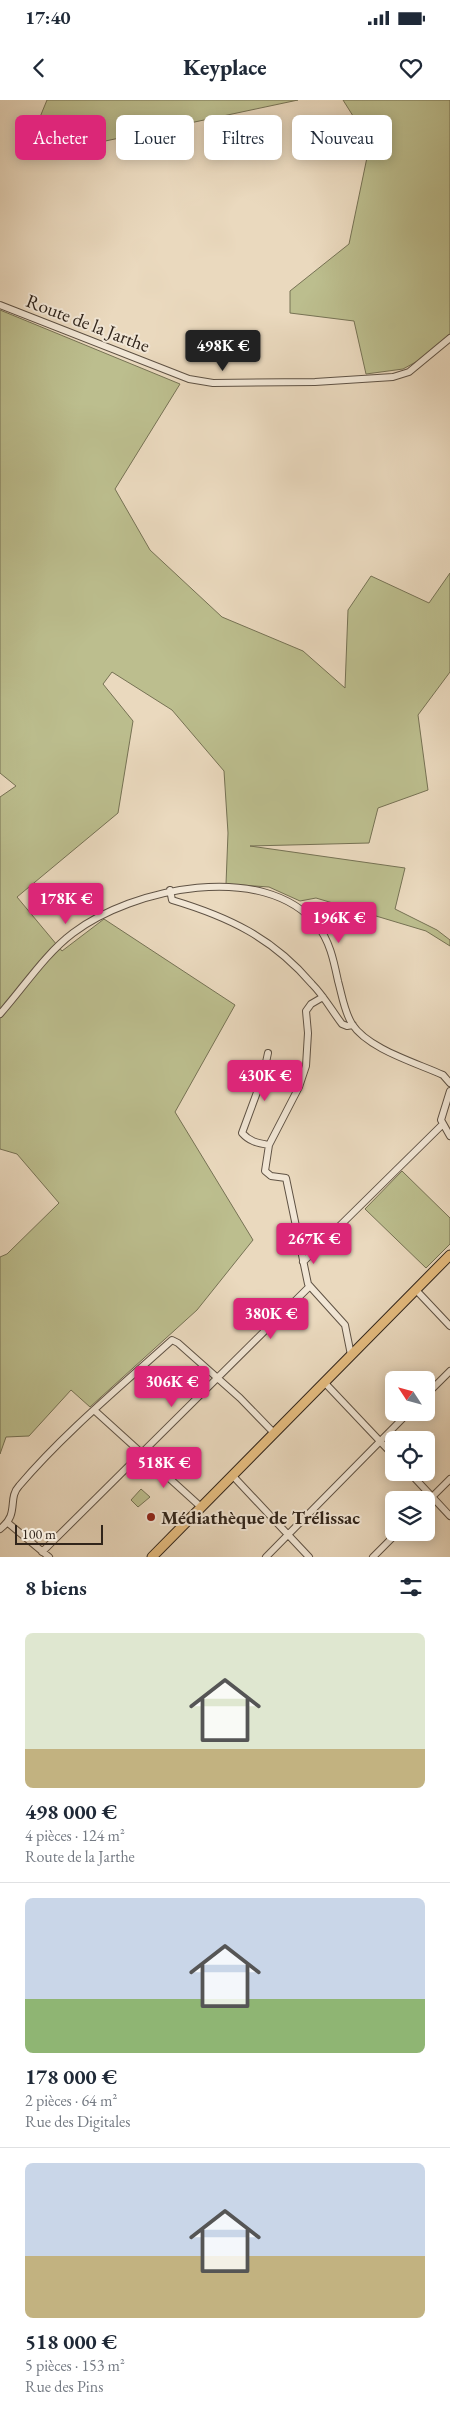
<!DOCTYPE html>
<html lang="fr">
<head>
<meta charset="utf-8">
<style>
	:root { --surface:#fff; --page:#f6f6f7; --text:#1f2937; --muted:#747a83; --line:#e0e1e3; --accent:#db2777 }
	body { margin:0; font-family:"EB Garamond",serif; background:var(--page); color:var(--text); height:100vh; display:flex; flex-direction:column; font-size:19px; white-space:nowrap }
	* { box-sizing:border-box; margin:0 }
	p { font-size:16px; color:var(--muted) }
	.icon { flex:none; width:28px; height:28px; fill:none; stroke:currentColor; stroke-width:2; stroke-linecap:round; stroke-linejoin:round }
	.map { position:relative; height:1457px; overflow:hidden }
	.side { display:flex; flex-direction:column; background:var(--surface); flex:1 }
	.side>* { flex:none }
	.guide { position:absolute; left:15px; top:15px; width:420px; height:45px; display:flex; gap:10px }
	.needle { width:32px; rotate:306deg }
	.buttons { position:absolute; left:385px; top:1271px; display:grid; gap:10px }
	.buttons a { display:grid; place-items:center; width:50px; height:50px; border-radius:8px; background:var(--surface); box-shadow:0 2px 12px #0003; font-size:25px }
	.scale { position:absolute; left:15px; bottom:12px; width:88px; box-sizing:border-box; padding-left:5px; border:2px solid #31251b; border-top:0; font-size:14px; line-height:18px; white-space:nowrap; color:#31251b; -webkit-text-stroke:4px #f1e6d5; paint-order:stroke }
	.price { position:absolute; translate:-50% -42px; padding:0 11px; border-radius:5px; background:var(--accent); color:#fff; font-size:16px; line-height:32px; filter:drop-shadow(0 1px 2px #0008) }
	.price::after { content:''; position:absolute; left:50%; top:30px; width:15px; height:11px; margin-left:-8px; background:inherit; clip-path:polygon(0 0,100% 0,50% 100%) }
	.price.active { background:#222; color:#fff }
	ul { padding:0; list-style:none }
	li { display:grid; align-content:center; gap:10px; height:265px; padding:0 25px }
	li+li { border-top:1px solid var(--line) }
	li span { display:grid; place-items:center; height:155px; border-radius:8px; color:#555 }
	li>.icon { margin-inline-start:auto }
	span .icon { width:90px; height:90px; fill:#fffc; stroke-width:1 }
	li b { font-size:21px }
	h2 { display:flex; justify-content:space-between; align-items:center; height:60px; padding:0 25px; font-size:21px }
	.pill { padding:0 18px; border-radius:8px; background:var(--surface); box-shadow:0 2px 12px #0003; font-size:18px; line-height:45px }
	.pill.active { background:var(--accent); color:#fff }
	.status { display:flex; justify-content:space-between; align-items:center; height:35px; padding:0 25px; background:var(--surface); direction:ltr }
	.status svg { height:14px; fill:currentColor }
	header { display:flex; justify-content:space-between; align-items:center; height:65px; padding:0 25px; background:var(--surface); font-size:22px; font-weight:800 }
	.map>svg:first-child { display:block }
</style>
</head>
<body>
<div class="status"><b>17:40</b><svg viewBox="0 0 49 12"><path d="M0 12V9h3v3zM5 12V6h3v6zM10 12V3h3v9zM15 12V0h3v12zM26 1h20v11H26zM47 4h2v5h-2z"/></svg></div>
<header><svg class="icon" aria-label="back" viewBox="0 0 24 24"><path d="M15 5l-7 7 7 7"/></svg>Keyplace<svg class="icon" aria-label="heart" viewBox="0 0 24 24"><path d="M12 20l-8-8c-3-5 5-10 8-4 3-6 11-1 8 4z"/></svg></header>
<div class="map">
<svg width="450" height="1457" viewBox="0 0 450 1457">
	<rect width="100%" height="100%" fill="#ead9be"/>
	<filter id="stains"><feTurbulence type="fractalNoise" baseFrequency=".004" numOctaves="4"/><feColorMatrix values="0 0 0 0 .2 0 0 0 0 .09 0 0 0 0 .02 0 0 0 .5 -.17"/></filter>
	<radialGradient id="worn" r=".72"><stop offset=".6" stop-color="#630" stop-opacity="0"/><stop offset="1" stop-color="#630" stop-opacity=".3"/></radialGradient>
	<path fill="#bcbe8e" stroke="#767254" d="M47,0H298L49,53L40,17Z
		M343,0H450V234L425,257L403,269L366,274L354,221L290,213V191L349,144L370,43Z
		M0,210L180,284L115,389L150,450L222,517L303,551L345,588L348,510L371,476L429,503L450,473V572L418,615L428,690L378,708L369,743L250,746L405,768L395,809L437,830L450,840V846L426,831L316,798L300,801L269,787L226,784L228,733L224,671L172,610L112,572L103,584L133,621L118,713L17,797L62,851L104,819L235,905L175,1012L253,1140L197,1210L90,1307L71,1290L29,1336L6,1337L0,1354V1157L7,1154L59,1103L17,1054L0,1049V697L16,686L0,673Z
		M402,1071L450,1118V1144L426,1168L365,1109Z
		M141,1389L150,1397L138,1407L131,1400Z"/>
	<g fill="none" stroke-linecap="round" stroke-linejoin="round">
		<g stroke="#5f5244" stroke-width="8">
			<path id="minor" d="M0,205L189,279L213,283L315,282L393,277L409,272L450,238
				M170,790L172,800C229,817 273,838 312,884C324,896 332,911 342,924L347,926L353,925
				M323,897L311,904L306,911L308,933L306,966L299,987L269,1045L265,1071L271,1076L286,1078L308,1184L345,1225L351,1255
				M0,914C24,887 45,854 73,833C132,788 264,760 317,825C330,841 334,862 338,881C342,895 344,911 352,924C368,949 417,963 443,975L450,983
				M268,953L263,976L242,1033C250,1042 258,1043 269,1045
				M450,991L441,1020L450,1036
				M303,1162L442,1025
				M416,1190L450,1226
				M324,1282L394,1356
				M426,1295L450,1271
				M94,1310L201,1407
				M409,1372L450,1416
				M232,1375L309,1457
				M426,1403L450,1379
				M8,1423L49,1457
				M0,1429C20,1414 7,1399 19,1386C64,1333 120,1287 172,1240L178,1243L240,1298L274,1333
				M42,1452L310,1186
				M266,1457L409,1312
				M373,1457L398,1432"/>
		</g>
		<g stroke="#31251b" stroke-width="11">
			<path id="major" d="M152,1457L450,1155"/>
		</g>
		<use href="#minor" stroke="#f1e6d5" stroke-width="6"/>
		<use href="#major" stroke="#e5bc7f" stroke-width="9"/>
	</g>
	<circle fill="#8f2418" stroke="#f1e6d5" stroke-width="2" cx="151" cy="1417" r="5"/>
	<g text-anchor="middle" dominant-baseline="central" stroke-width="4" stroke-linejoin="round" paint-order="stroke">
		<g font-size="19" fill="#31251b" stroke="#f1e6d5">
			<text transform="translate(88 223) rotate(21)">Route de la Jarthe</text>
		</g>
		<g font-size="19" font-weight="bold" fill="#31251b" stroke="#f1e6d5" text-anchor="start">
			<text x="161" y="1417">Médiathèque de Trélissac</text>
		</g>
	</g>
	<rect width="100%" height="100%" filter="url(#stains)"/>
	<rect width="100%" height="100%" fill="url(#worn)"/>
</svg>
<div class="buttons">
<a><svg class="needle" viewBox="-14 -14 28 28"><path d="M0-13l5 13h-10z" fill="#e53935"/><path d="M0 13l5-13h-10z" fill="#747a83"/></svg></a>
<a><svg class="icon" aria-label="locate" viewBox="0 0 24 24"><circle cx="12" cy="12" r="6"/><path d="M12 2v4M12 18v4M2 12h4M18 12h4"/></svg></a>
<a><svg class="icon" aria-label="layers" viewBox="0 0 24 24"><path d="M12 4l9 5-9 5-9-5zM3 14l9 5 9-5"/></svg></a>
</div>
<div class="scale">100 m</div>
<b class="price active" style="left:223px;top:272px">498K €</b>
<b class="price" style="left:66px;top:825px">178K €</b>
<b class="price" style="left:339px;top:844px">196K €</b>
<b class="price" style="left:265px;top:1002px">430K €</b>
<b class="price" style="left:314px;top:1165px">267K €</b>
<b class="price" style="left:271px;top:1240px">380K €</b>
<b class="price" style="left:172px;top:1308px">306K €</b>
<b class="price" style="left:164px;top:1389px">518K €</b>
<div class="guide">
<a class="pill active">Acheter</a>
<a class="pill">Louer</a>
<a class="pill">Filtres</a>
<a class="pill">Nouveau</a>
</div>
</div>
<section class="side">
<h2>8 biens<svg class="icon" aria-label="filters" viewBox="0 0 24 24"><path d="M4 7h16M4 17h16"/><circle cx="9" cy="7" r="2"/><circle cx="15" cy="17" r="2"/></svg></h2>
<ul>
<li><span style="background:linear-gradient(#dfe7d0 75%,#c2b280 0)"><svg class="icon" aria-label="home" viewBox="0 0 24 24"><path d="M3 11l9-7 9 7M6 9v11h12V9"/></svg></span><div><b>498 000 €</b><p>4 pièces · 124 m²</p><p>Route de la Jarthe</p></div></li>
<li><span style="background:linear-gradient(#c9d6e8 65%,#8fb573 0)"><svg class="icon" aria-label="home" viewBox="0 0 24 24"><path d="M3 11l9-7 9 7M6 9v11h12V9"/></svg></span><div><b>178 000 €</b><p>2 pièces · 64 m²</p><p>Rue des Digitales</p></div></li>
<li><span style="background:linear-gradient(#c9d6e8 60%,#c2b280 0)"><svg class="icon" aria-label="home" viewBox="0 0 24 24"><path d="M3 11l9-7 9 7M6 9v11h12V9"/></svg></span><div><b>518 000 €</b><p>5 pièces · 153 m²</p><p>Rue des Pins</p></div></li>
</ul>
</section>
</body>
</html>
